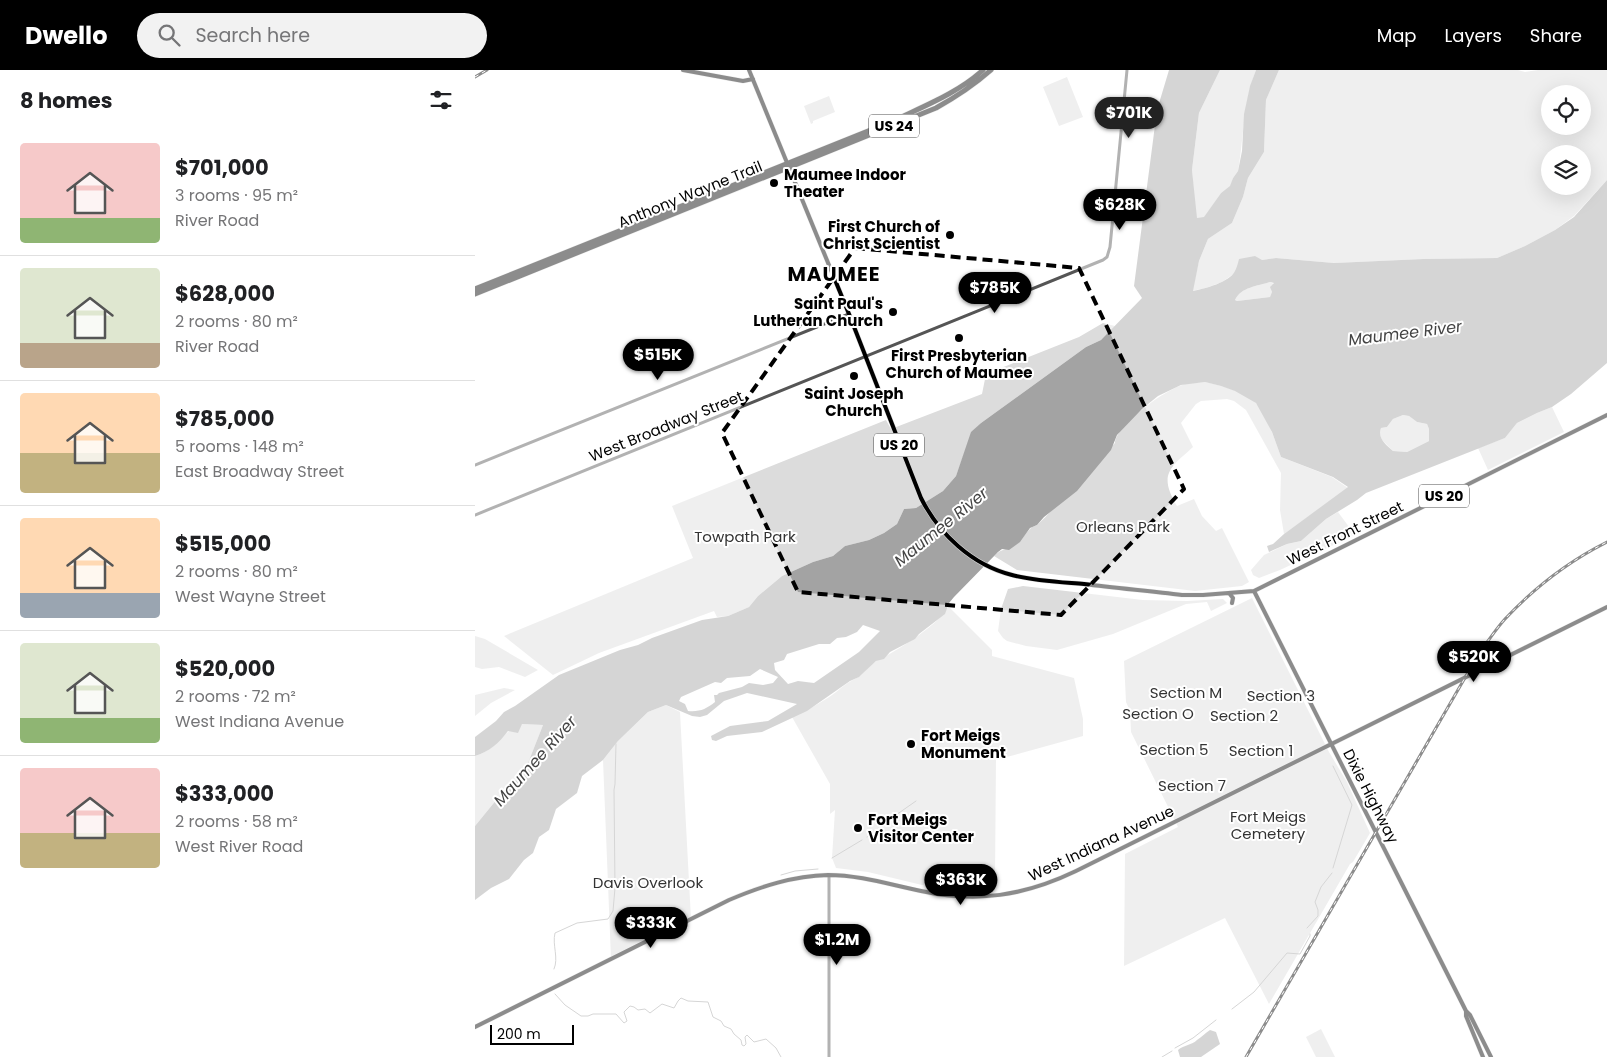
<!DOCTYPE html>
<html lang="en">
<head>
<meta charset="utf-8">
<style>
	:root { --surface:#fff; --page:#f2f2f2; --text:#202124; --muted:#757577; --line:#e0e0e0; --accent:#000 }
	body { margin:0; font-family:Poppins,sans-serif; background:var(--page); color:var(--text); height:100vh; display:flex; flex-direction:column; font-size:19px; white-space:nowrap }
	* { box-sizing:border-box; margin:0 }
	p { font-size:16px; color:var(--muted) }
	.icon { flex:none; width:28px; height:28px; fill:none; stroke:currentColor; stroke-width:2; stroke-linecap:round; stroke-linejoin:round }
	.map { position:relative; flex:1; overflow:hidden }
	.drawer { display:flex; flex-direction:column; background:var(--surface); width:475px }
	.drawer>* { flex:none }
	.buttons { position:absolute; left:1066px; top:15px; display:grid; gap:10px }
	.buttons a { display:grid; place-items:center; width:50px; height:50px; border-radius:50%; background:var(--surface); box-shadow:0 5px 20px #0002; font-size:25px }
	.scale { position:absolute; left:15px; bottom:12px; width:84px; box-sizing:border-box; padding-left:5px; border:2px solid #000; border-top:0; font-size:14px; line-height:18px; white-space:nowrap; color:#000; -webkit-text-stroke:4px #fff; paint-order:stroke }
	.price { position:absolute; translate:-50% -42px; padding:0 11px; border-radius:18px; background:var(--accent); color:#fff; font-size:16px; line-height:32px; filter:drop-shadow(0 1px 2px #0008) }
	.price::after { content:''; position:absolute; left:50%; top:30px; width:15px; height:11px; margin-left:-8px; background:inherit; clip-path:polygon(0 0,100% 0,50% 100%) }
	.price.on { background:#222; color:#fff }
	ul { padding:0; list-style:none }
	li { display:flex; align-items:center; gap:15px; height:125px; padding:0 20px }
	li+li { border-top:1px solid var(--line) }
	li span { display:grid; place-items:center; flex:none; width:140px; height:100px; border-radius:5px; color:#555 }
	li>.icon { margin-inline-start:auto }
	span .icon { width:60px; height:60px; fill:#fffc; stroke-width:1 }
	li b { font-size:21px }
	h2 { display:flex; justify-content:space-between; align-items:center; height:60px; padding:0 20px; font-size:21px }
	header { display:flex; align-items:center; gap:30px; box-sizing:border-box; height:70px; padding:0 25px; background:var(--accent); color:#fff }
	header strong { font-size:24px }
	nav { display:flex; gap:28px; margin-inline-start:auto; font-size:18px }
	.search { width:350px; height:45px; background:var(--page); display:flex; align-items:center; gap:12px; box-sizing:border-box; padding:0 18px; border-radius:28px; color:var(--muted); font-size:19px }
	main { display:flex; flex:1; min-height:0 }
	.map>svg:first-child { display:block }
</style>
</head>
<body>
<header>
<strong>Dwello</strong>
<div class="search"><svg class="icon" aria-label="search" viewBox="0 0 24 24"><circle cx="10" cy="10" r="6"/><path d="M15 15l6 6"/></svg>Search here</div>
<nav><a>Map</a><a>Layers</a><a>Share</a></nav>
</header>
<main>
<section class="drawer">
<h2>8 homes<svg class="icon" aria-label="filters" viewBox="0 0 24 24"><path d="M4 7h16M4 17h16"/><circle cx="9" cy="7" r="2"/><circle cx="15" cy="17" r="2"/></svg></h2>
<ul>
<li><span style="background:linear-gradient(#f6c9c9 75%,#8fb573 0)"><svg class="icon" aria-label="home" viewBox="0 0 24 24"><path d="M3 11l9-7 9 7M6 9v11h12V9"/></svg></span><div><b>$701,000</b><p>3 rooms · 95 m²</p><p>River Road</p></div></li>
<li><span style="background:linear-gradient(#dfe7d0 75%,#b9a48a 0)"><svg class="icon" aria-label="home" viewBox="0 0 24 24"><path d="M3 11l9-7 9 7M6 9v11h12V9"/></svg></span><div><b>$628,000</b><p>2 rooms · 80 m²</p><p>River Road</p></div></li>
<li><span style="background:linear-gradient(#ffd9b3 60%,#c2b280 0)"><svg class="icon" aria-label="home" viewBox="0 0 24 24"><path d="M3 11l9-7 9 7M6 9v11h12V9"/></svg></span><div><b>$785,000</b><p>5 rooms · 148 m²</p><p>East Broadway Street</p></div></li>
<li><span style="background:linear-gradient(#ffd9b3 75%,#9aa5b1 0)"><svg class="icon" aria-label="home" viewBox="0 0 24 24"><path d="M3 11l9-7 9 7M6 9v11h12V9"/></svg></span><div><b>$515,000</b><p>2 rooms · 80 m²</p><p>West Wayne Street</p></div></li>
<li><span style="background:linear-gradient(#dfe7d0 75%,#8fb573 0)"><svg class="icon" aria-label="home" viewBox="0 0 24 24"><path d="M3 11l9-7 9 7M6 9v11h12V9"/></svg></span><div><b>$520,000</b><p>2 rooms · 72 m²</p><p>West Indiana Avenue</p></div></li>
<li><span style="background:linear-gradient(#f6c9c9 65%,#c2b280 0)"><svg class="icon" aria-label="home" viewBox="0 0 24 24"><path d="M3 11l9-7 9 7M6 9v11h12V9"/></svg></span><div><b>$333,000</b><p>2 rooms · 58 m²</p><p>West River Road</p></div></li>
</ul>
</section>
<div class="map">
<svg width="1132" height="987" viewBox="0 0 1132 987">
	<rect width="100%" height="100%" fill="#fff"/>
	<path fill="#dcdcdc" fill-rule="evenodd" d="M745,0H781C768,33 769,67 763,101L758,108L756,116L746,123L729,148H721L717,100L724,43Z
		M804,0H1043L1050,2L1063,0H1132V110L1099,146L1080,160L1050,176L1022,188L948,189L859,193L801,188L787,190L760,203L747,212L731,218L717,221L724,191L733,169L757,153L768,127L773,108L789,82L791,30ZM1075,24H1108V56H1075ZM1075,84H1108V116H1075Z
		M592,7L608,47L584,56L568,17Z
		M354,26L360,42L338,51V53L336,54L329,36Z
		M795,212L799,214L796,216L797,223L795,227L762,231L760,230C766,217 783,216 795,212Z
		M628,253L640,256L626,270L611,277L506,353L497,362L481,406L468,421L441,438L429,439L422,454L409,463L394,470L370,476L358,486L338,492L307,506L283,526L274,537L253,546L242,547L239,541L124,583L78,605L29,566L218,488L197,436L411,350L416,359L507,324L511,304L604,267Z
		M730,312C744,315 771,322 781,333C791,343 801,373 806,387L857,407L873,418L809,464L805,440L806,403L771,340L759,331L752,329L726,331L721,334L706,353L718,377C695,398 683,404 702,436L719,429L727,446L741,461L747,458L774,512L767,516L720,521L542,500L519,486C526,478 534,480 543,473C548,469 551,462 556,458C560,455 560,457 563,454C568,450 572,445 577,440L640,373C642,354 689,321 707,315C714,312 722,313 730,312Z
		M1077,337L1089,362L1013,400L1003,378L1030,368L1042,353L1062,343Z
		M928,345L934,346L942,352L952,354L954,359V371L932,382L918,381L907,370L904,363L906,358L912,357L918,349Z
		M863,442L880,465L805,500L784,508L778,505L776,500L789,485L812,474L826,471L851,449Z
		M548,516L668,530L712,531L748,529L752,533L736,541L732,532L711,534L638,564L582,580L551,576L532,571L528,568L523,561L526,539L533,519Z
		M777,528L854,682L872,712L895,763L878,792L875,794L794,934L750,848L649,896L650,784L703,757L656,662L655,641L651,632L649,591Z
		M473,536L517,580V586L599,608L608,649V666L521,690L520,808L447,815L393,802L361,798L357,788L360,740L355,744V714L317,647C329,642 340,636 351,629C360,624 367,616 376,611C379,609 382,608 386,605C391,601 397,593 403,590C419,583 468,552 473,536Z
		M0,566L10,569L63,600L50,607L24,597L7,599L0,597Z
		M29,618L40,620L16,633L0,646V625Z
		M191,635L205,642L216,849L136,889L128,690L143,671L173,642Z
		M47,654L68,655L53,693L40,711L22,729L0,756V686C17,681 20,672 33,662C36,658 43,656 47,654Z
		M846,959L860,987H841L831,967Z"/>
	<path fill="#a3a3a3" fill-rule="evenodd" d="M694,0H745L724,43L717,100L722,148L729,147L746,123L755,116L758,108L763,101L767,81L769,44L775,16L781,0H804L791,30L789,82L773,108L768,127L757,153L733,169L724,191L718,221C729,219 755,212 760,201C762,197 763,193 764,189L780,186L787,190L801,188L859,193L948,189L1022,188L1050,176L1080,160L1099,147L1132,110V293L1096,324L1077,337L1062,343L1042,353L1030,368L891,423L882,430L851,449L826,471L812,474L794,482L792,476L798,474L809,464L873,417L858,407L806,387L797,362L781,333L760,321L746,316L730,312L706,315L683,326L667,339L642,365L636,380L602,421L569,447L562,455L555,458L545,472L534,480L527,479L523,482L479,527L474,533L470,544L444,564L440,569L415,582L409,589L401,591L384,607L375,611L332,641L287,662L252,666L241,671L237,670L236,666L255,656L293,651L322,634L272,623L249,631L232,645L225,647L217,646L191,635L173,642L143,671L128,690L107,706L102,723L81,739L74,760L64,767L58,783L49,790L34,809L16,818L0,830V756L22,729L40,711L53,693L68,655L47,654L43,663L33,661C24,673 14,682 0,686V667L21,651L29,642L40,636L84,605L145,580L163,575L177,568L227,550L253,546L274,537L283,526L307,506L338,492L358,486L370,476L394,470L409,463L422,454L429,439L441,438L468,421L481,406L496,362L506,353L611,277L626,270L667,228L659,216L682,40ZM795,212L799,213L795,217L797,222L795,227L762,231L760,230C766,217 783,216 795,212ZM928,345L934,346L942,352L952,354L954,359V371L932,382L918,381C911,375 902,368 906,358L912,357L918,349ZM388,555L405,561L384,582L339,613L323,611L313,614L300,600L299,593L309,590L312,584L344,574H355L362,568L371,567L382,562ZM285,599L303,607L298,613L288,615L274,613L267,617L244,623L242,625H239L240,632C231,639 225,642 213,641L210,634L204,631L206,627L240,612L246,613L252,608L275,606Z
		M735,960L741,962L745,974L726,987H705L703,980C709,975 717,975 722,970C727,967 730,963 735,960Z"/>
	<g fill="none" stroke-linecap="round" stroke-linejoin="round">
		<path stroke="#a3a3a3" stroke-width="1" d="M858,696L877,735L858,798
			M392,767L404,760L411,752L441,731
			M357,788L387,770
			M306,805L320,801L343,799
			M832,858L843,846V840L840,832L846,817L857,803
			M79,899C84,888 77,875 80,863L102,853L133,849L138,841L140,818L139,720L140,714L141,674
			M80,924L90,935L106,946H113L118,944H141L149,953L152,951L149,942L155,936L159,937L163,940L170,939L175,943L187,934L199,938L203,931L206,928L213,931L233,932L238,947L246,951L249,956L256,959L259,964L266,970L267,975L269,976L271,974L270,967L272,965L279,972L291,969L301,978L306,987
			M757,939L779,922L812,883L825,884L835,866V864
			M700,978L718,968L741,950
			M687,987L697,981"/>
		<g stroke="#dbdbdb" stroke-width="5">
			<path id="major" d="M208,0L268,11L278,9
				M274,0L374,244L446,428C464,464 497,495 537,505C560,511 585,512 609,514C641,518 674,521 707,525H728L779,521L1132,345
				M779,521L982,923L991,941L995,945L1016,987
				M754,523L758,528L757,533
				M991,941V946L1008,987
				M0,957L254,830C287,816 318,806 353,805C385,805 416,815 446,821C502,833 549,826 601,801L1132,537"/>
		</g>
		<g stroke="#dbdbdb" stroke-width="6">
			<path id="highway" d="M0,219L418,51C449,36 483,23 508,0
				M0,224L461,38C481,27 499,15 516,0"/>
		</g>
		<path stroke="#555" stroke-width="3" d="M0,395L374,244
			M0,445L628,190L632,187L635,177L652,0
			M354,805V987"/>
		<use href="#major" stroke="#000" stroke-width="4"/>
		<use href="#highway" stroke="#000" stroke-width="5"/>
		<g stroke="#000" stroke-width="3">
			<path id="rail" d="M0,7L12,0
				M771,987L1006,580C1014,570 1021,559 1030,549C1059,518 1094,491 1132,472"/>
		</g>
		<use href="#rail" stroke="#fff" stroke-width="1" stroke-dasharray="4" stroke-linecap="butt"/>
	</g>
	<path d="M0 0H1132V987H0ZM380,178L604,198L709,419L586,545L323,522L247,363Z" fill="#fff" fill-opacity=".55" fill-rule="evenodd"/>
	<path fill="none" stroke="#000" stroke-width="4" stroke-dasharray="10 6" stroke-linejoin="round" d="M380,178L604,198L709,419L586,545L323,522L247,363Z"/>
	<g fill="#000" stroke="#fff" stroke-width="2">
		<circle cx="299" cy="113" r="5"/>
		<circle cx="475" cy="165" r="5"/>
		<circle cx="418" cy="242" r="5"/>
		<circle cx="484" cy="268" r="5"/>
		<circle cx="379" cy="306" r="5"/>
		<circle cx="436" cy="674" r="5"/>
		<circle cx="383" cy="758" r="5"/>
	</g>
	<g text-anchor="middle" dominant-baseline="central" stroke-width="4" stroke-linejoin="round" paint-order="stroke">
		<g fill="#fff" stroke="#4c4c4c" stroke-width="1">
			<rect x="394" y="44.5" width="50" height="23" rx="4"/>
			<rect x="399" y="363.5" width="50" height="23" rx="4"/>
			<rect x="944" y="414.5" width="50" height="23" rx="4"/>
		</g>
		<g font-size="14" font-weight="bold" fill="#000">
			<text x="419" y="56">US 24</text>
			<text x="424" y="375">US 20</text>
			<text x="969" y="426">US 20</text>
		</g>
		<g font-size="15" font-weight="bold" fill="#000" stroke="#fff" text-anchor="start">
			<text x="309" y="104">Maumee Indoor<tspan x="309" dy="17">Theater</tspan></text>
			<text x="465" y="156" text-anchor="end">First Church of<tspan x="465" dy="17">Christ Scientist</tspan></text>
			<text x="408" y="233" text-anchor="end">Saint Paul's<tspan x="408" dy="17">Lutheran Church</tspan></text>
			<text x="484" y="285" text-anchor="middle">First Presbyterian<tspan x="484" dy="17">Church of Maumee</tspan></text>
			<text x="379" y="323" text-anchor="middle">Saint Joseph<tspan x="379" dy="17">Church</tspan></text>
			<text x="446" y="665">Fort Meigs<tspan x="446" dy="17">Monument</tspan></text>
			<text x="393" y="749">Fort Meigs<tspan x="393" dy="17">Visitor Center</tspan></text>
		</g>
		<g font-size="15" fill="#000" stroke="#fff">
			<text transform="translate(215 124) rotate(-22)">Anthony Wayne Trail</text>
			<text transform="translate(191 356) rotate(-22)">West Broadway Street</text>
			<text transform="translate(870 463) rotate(-26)">West Front Street</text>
			<text transform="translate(896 726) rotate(63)">Dixie Highway</text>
			<text transform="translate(626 773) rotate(-25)">West Indiana Avenue</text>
		</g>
		<g font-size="15" fill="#333" stroke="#fff">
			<text x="648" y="456">Orleans Park</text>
			<text x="270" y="466">Towpath Park</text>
			<text x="711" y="622">Section M</text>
			<text x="806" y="625">Section 3</text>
			<text x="683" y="643">Section O</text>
			<text x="769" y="645">Section 2</text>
			<text x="699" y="679">Section 5</text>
			<text x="786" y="680">Section 1</text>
			<text x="717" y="715">Section 7</text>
			<text x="793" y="746">Fort Meigs<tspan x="793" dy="17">Cemetery</tspan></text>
			<text x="173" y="812">Davis Overlook</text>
		</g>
		<g font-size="16" font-style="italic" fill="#444" stroke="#fff">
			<text transform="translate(930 263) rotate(-7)">Maumee River</text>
			<text transform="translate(466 457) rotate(-39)">Maumee River</text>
			<text transform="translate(60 691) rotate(-48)">Maumee River</text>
		</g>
		<g font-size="20" font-weight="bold" letter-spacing="1" fill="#000" stroke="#fff">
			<text x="359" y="204">MAUMEE</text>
		</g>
	</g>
</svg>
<div class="buttons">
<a><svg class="icon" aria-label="locate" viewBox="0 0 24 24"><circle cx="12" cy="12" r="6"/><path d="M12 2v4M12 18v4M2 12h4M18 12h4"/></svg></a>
<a><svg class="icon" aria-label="layers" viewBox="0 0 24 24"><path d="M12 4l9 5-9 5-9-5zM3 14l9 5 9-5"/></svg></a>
</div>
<div class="scale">200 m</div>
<b class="price on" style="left:654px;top:69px">$701K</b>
<b class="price" style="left:645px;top:161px">$628K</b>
<b class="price" style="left:520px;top:244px">$785K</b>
<b class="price" style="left:183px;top:311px">$515K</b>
<b class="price" style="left:999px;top:613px">$520K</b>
<b class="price" style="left:486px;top:836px">$363K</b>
<b class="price" style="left:176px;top:879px">$333K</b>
<b class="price" style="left:362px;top:896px">$1.2M</b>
</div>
</main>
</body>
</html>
